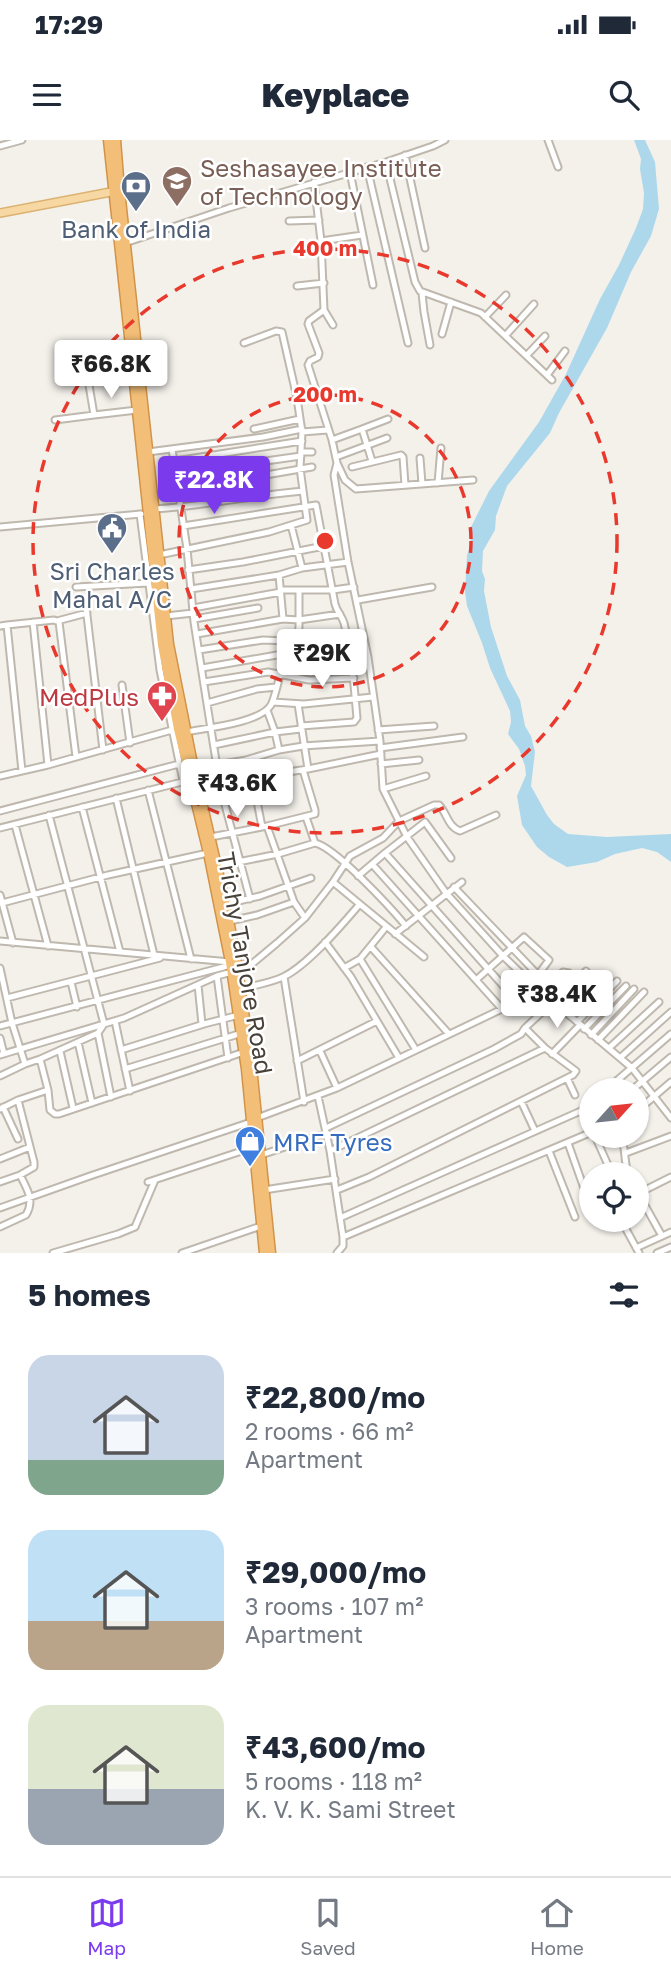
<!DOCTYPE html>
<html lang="en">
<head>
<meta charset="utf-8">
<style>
	:root { --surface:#fff; --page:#f6f6f7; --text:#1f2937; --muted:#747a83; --line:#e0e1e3; --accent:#7c3aed }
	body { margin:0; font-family:"Golos Text",sans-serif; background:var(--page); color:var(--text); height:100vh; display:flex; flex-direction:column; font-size:26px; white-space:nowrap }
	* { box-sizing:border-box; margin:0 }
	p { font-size:23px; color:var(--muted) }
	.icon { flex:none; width:38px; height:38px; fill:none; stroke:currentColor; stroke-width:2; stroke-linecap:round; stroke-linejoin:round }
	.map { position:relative; height:1113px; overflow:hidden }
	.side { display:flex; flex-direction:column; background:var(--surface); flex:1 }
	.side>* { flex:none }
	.needle { width:46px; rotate:63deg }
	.fabs { position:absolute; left:579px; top:938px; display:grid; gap:14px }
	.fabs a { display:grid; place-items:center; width:70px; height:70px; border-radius:50%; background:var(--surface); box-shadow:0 2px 5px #0004; font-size:35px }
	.price { position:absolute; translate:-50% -60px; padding:0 16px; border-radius:7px; background:#fff; color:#222; font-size:23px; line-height:46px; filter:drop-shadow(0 2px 4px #0008) }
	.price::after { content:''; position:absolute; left:50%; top:42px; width:21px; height:16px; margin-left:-10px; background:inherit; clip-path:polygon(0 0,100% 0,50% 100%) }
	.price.active { background:var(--accent); color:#fff }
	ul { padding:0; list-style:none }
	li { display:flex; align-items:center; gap:21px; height:175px; padding:0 28px }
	li span { display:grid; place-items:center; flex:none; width:196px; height:140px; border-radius:21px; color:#555 }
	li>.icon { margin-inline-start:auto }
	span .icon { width:84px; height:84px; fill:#fffc; stroke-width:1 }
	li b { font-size:30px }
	h2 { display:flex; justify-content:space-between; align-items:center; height:84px; padding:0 28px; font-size:30px }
	.status { display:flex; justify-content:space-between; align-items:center; height:49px; padding:0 35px; background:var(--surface); direction:ltr }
	.status svg { height:19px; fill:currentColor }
	header { display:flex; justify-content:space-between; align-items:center; height:91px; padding:0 28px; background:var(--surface); font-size:32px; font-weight:800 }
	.dock { display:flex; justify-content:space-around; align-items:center; height:98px; border-top:2px solid var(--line); background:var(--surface); font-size:19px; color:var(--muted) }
	.dock a { display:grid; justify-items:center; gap:4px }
	.dock .active { color:var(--accent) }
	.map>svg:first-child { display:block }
</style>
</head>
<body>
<div class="status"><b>17:29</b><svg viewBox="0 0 49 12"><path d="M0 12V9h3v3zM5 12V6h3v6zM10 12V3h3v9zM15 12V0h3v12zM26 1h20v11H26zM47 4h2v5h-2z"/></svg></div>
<header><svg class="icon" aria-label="menu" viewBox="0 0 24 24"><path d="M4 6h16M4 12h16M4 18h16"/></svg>Keyplace<svg class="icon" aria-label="search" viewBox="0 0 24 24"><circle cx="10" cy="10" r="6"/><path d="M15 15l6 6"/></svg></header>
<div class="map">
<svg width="671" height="1113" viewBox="0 0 671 1113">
	<rect width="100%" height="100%" fill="#f4f1eb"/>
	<path fill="#add8ec" d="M634,0H645L655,22L659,69L651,96L631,132L607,188L559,273L550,293L507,346L496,376L495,390L483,411L482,431L485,439L484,451L491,487L507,536L520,560L525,586L531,596L535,612L531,646L547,675L554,684L568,694L607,697L671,694V722L657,712L642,708L615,714L597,722L567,727L549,717L537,707L522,685L517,656L526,635L525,626L519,609L508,594L511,582L510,571L490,528L482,503L467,466L465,452L467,415L471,405L470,389L489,351L539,282L566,234L600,159L619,125L636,88L643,69L644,53L640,29L641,19Z"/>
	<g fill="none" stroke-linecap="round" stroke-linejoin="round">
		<g stroke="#bfb8ae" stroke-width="9">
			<path id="minor" d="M548,0L558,27
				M0,6L22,0
				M405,15L425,108
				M386,22L415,142L420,151L481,173L552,240
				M367,27L408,203
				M350,32L373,145
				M314,42L321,101L324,170L309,181L308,184L319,213L318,217L310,221L308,225L332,300L337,323L334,335L348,422L368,517L380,601L383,649L407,697L446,753L503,816L531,843L632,928L671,978
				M289,81L319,80
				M321,101L362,95
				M125,103L229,68L386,22L433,6L445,0
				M297,146L324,143
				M422,153L424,172L430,205
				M324,170L333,185
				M485,177L506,155
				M442,194L451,162
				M506,195L534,164
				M527,215L545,196
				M547,235L565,211
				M89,245L94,275L137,270
				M55,280L94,275
				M254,289L300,279
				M362,289L388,279
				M302,292L328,290
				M332,300L362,289L372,321
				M172,309L187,409L194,482L220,646L250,759
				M148,312L263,297L302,289
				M301,312H312
				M336,317L387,298
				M420,318L422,344
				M175,321L302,301
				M337,323L345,340L356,349L473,340
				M237,325L301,316
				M352,327L401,315L403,317L405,345
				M438,343L441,308
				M178,346L243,339L312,327
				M154,369C204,366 253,355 303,351
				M140,374L160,530L183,641
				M291,385L302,428L348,422
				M183,386L316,365L335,464C337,472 342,476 344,483C352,515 354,545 357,578L354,582L301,586
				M0,387L141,374
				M159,415L269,392L307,380L300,328L302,292L297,258L282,192L276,191L244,203
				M188,430L243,422L324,406
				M279,435L302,428
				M76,447L148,443
				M191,449L279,435L283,479
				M281,450H333L354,447
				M358,460L432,447
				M86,467L103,610
				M193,468L281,452
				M166,476L193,473
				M194,479L258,468
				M57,481L87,473
				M33,482L48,625
				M7,485L54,480L59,482L76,617
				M0,486L7,485L22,631
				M197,494L283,479L299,480L340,474
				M199,510L263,500L311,502L347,501
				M296,520L315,523L368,517
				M202,528L277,515L296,520L299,486V450
				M204,542L268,532L309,540L354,538
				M122,545L130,603
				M273,562L304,564L373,557
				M207,563L257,549L276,547
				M298,564L308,629
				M378,590L434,586
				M186,592C206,588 260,583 271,565C276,556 281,528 285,516
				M214,605L275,592L267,570
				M380,608L463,597
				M279,610L275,592L301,589
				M381,624L419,620
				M217,625L246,620
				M0,636L48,625L172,590
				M220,646L248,638L308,629L381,614
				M383,649L426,636
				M148,650L191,819
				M116,658L154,815
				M82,667L120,812
				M0,671L179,624
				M15,685L48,806
				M267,686L294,762L305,778
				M262,687L257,661L249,644L246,620L279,610L303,606L380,601
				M0,688L186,641
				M211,697L267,686L315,674V670L303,630
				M315,703C335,707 391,768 406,786
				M385,713L425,682L451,718
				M372,724L502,869
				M218,726L278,714L315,703L306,677
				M358,736L385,713L514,858
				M333,742L350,716L383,698L399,681L434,665H439C447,673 448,687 460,691L496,675
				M454,747L538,835
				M0,755L13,803
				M2,763L108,735L208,713
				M226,764L260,756L311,738
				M230,781L257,775L294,762
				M395,794L462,742
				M0,801L230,822
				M325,802L351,837L399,918
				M371,807L449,894
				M360,819L416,910
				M237,825L253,823L277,803L305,778L333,742L424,817
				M0,828L12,883L25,924
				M344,828L360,819L386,787
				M217,836L228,918
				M284,837L304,962
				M71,842L77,867
				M198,845L202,884
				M241,849C255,845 270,843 283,837C307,826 342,785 359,765
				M540,849L563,832L569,833L575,841
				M7,858L160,818
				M565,872L602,837
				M115,881L130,951
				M577,882L617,841
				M0,886L231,825
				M525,888L586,831
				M584,889L626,846
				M98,893L111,957
				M591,895L634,849
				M0,898L4,914
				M598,900L644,852
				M78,902L92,963
				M609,908L659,862
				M121,910L204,884L239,875
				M60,911L73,968
				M320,911L337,948
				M552,914L580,885
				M0,915L124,878L217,836L232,832
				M621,917L671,872
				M297,921L377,881
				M125,929L242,893
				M0,936L25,924L40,919
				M567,938L575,955
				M48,950L50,970L55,974H59L244,912
				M606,950L671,894
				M632,950L671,917
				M318,956L330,1011L343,1097V1106L337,1113
				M521,961L535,991
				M3,967L18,999
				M0,969L18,960L48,950L40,919L98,893L104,884L49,675
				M582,970L592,988
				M637,971L671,942
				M257,978L337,948L502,869L538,835L549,820L524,797L476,840
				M326,988L494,909L521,894L525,888L545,908L576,931L573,935L369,1037L337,1050
				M595,996L612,1034
				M621,996C626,1010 624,1021 628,1034
				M568,1003L592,1071
				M330,1011L545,908
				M549,1011L575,1077
				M626,1013L671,996
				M261,1015L327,993
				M0,1019L30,1007
				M0,1042L20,1035L34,1027V1022L18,960
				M148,1042L254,1007
				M264,1050L335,1039
				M638,1053L662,1096
				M637,1054L671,1037
				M0,1068L90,1036L251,982
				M340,1078L592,966
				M621,1080L639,1113
				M0,1087L26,1075C35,1060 27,1049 20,1035
				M343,1097L592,992
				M636,1108L671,1092
				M53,1113L118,1094L135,1087L155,1040
				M182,1113L261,1086
				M657,1113L671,1107"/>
		</g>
		<g stroke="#dbb272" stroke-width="10">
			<path id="major" d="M0,73L116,51"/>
		</g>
		<g stroke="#d29348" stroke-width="11">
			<path id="highway" d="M108,0L162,505L178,589L208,713L230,822L246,929L264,1113
				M116,0L120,50L169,504L192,619L227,769L237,823L252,927L271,1113"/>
		</g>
		<use href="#minor" stroke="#fff" stroke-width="5"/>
		<use href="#major" stroke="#f7d7a2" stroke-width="7"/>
		<use href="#highway" stroke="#f3bf78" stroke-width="8"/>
	</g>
	<g fill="none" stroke="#e9392d" stroke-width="3.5" stroke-dasharray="12 9">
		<circle cx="325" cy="401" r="146"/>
		<circle cx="325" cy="401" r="292"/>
	</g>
	<defs>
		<g id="university-pin" transform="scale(1.575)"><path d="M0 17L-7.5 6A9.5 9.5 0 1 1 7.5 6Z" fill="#8d6e63" stroke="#fff"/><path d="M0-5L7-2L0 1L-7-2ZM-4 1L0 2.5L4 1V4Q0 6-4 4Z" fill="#fff"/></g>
		<g id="bank-pin" transform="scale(1.575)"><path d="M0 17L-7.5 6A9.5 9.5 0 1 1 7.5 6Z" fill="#5c6f8a" stroke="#fff"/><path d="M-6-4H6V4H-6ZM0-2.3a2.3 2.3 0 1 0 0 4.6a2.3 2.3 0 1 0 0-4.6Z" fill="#fff"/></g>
		<g id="civic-pin" transform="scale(1.575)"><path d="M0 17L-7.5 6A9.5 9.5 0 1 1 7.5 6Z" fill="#5c6f8a" stroke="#fff"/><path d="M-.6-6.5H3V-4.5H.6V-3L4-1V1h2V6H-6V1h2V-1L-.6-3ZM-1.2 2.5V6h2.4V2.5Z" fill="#fff"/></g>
		<g id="pharmacy-pin" transform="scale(1.575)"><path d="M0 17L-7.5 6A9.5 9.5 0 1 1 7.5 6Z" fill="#e0444e" stroke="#fff"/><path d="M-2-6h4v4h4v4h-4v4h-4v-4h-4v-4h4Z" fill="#fff"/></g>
		<g id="shop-pin" transform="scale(1.575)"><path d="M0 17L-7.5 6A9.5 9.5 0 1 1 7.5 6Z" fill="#3f7fe0" stroke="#fff"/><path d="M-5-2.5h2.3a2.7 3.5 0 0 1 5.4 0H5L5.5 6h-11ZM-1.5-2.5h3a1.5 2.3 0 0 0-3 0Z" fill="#fff"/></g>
	</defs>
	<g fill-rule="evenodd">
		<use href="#university-pin" x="177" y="41"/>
		<use href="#bank-pin" x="136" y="46"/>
		<use href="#civic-pin" x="112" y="388"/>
		<use href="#pharmacy-pin" x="162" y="556"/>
		<use href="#shop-pin" x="250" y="1001"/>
	</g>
	<g text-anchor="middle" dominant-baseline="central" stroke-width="5" stroke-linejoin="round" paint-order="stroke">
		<g font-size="24" fill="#785e54" stroke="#fff" text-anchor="start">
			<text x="200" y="27">Seshasayee Institute<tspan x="200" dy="28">of Technology</tspan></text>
		</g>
		<g font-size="24" fill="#4e5e75" stroke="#fff">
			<text x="136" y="88">Bank of India</text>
			<text x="112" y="430">Sri Charles<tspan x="112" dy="28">Mahal A/C</tspan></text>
		</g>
		<g font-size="24" fill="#be3a42" stroke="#fff" text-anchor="end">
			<text x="139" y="556">MedPlus</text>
		</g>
		<g font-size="24" fill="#484139" stroke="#fff">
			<text transform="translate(246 823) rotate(80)">Trichy Tanjore Road</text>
		</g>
		<g font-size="24" fill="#366cbe" stroke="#fff" text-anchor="start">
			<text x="273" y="1001">MRF Tyres</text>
		</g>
	</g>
	<circle cx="325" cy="401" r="10" fill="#e9392d" stroke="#fff" stroke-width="3.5"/>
	<g font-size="21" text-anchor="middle" font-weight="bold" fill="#e9392d" stroke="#fff" stroke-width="5" stroke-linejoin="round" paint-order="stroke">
		<text x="325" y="116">400 m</text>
		<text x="325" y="262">200 m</text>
	</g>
</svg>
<div class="fabs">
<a><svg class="needle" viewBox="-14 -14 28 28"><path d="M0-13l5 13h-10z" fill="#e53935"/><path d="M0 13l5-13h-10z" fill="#747a83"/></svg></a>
<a><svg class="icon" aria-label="locate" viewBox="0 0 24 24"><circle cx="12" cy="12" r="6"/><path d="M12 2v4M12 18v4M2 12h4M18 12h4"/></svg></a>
</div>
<b class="price" style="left:111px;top:260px">₹66.8K</b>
<b class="price active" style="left:214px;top:376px">₹22.8K</b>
<b class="price" style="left:322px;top:549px">₹29K</b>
<b class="price" style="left:237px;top:679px">₹43.6K</b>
<b class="price" style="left:557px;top:890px">₹38.4K</b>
</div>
<section class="side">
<h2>5 homes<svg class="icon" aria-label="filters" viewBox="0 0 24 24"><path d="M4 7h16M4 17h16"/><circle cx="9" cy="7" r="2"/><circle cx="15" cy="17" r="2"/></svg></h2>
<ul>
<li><span style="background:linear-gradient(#c9d6e8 75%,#7fa58c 0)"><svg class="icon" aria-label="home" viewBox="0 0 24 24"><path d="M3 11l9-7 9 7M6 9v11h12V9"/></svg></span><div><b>₹22,800/mo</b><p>2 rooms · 66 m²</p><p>Apartment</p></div></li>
<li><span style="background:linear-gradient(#bfe0f5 65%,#b9a48a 0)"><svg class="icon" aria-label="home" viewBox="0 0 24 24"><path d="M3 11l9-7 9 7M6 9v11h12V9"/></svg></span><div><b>₹29,000/mo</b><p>3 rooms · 107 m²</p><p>Apartment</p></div></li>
<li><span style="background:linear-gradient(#dfe7d0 60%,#9aa5b1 0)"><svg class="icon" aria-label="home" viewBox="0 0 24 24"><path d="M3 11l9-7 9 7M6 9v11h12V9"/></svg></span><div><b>₹43,600/mo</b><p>5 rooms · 118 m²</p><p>K. V. K. Sami Street</p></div></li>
</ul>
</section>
<nav class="dock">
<a class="active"><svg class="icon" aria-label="map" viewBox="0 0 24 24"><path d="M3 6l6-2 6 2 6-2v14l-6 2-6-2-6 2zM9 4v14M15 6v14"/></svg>Map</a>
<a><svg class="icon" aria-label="saved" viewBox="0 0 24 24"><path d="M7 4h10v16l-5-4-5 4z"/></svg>Saved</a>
<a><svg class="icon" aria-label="home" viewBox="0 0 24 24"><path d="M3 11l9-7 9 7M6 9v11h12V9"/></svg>Home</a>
</nav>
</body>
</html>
